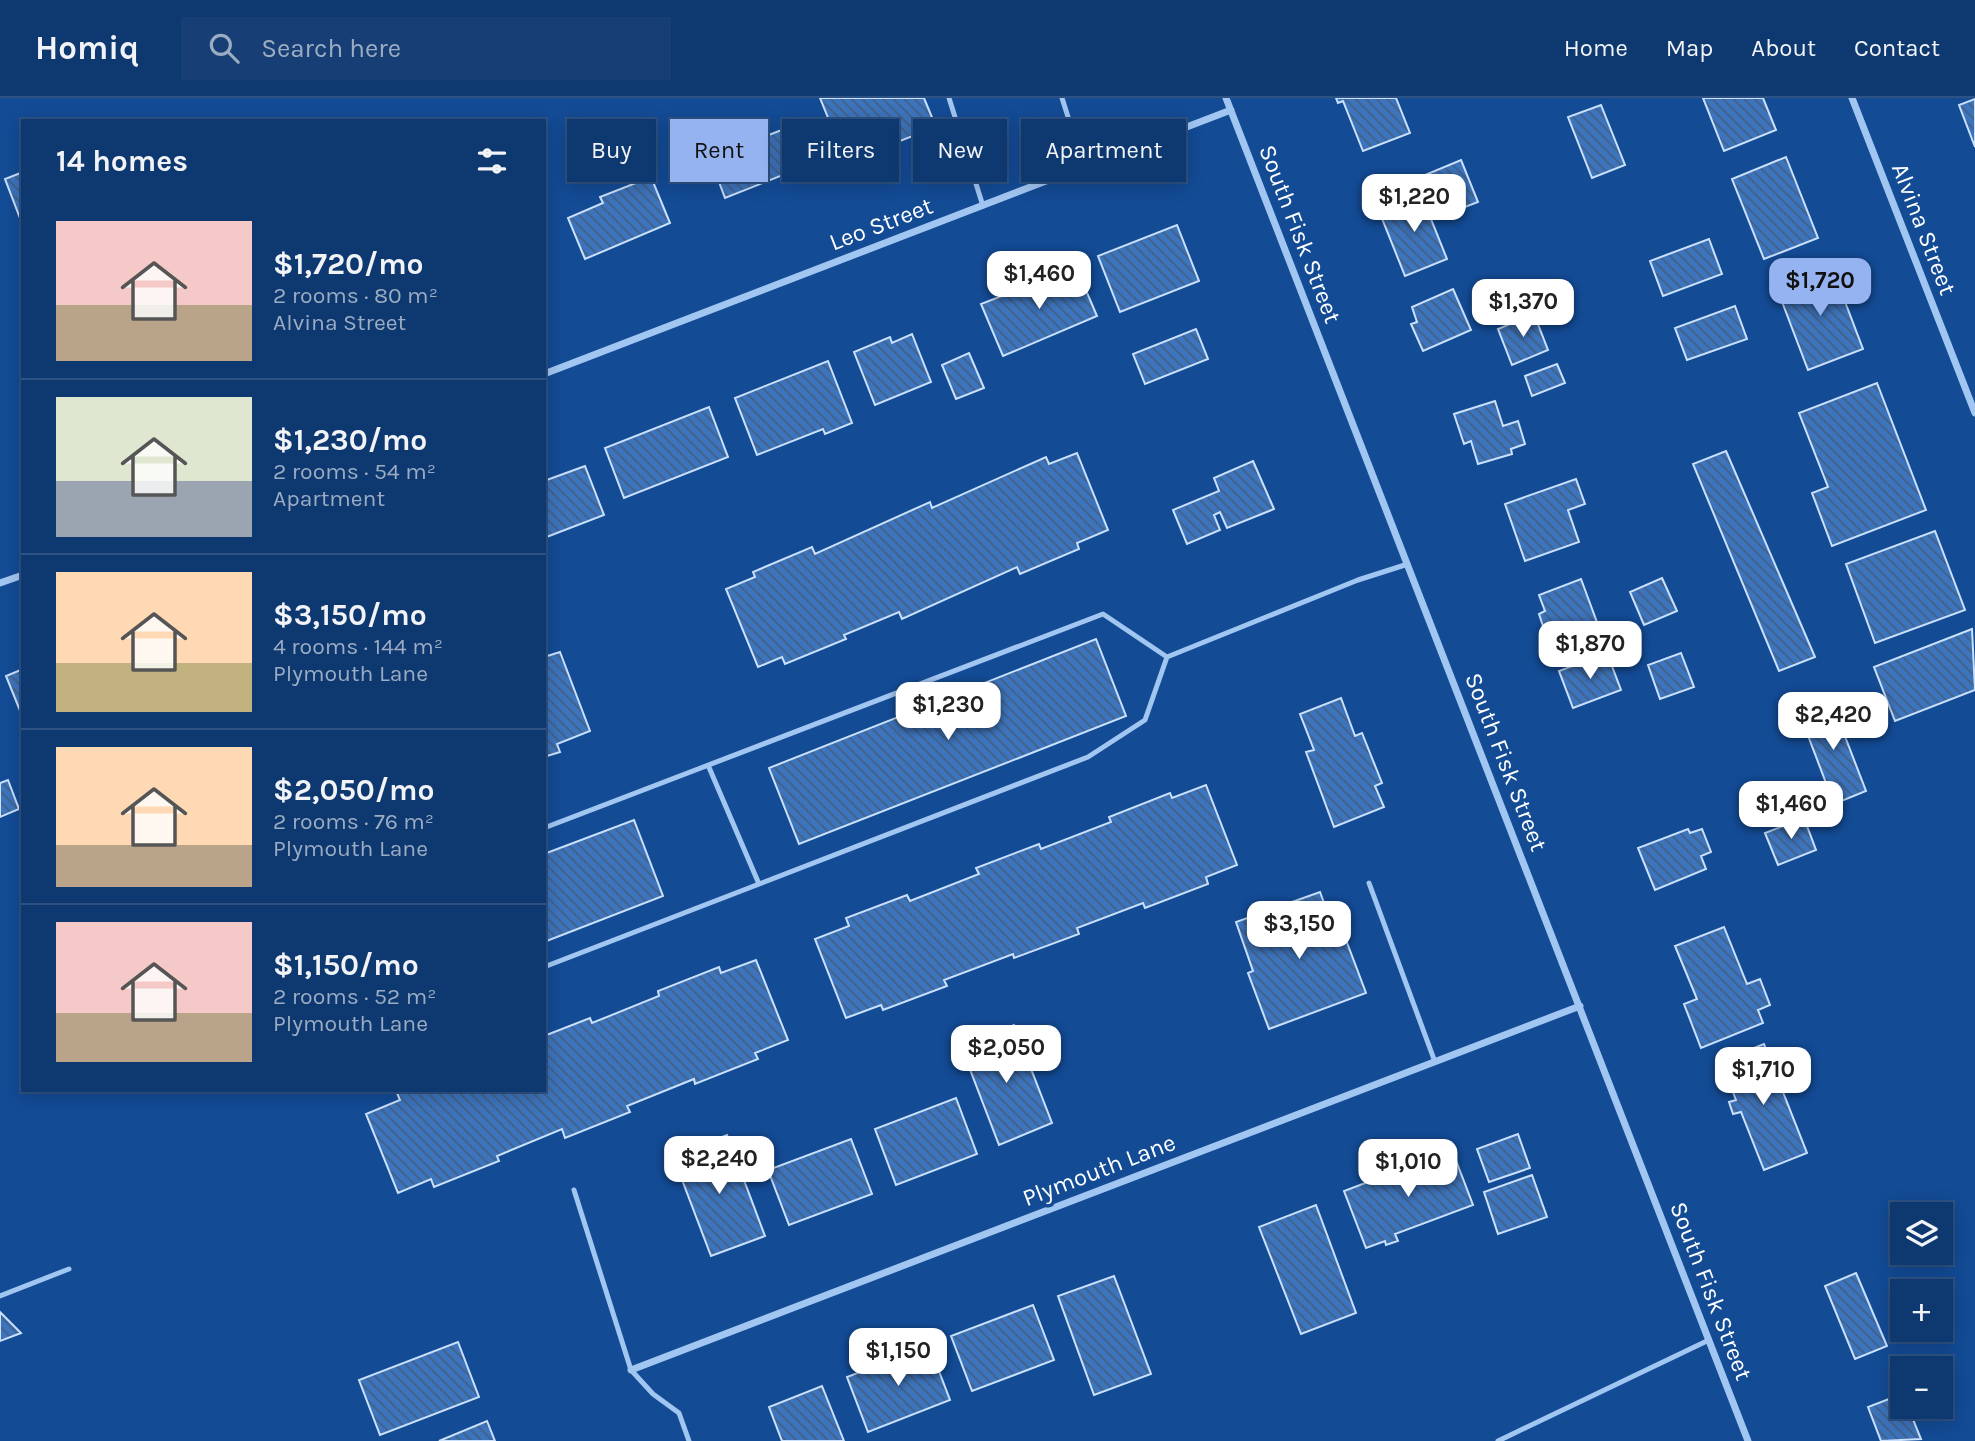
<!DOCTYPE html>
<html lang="en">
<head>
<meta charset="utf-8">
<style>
	:root { --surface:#0e3870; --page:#173f75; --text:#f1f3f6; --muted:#9bacc3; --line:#2e5283; --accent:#95b2f1 }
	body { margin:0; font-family:Karla,sans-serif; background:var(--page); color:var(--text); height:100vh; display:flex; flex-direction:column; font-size:26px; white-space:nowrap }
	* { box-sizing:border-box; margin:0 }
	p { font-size:23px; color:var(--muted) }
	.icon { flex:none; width:38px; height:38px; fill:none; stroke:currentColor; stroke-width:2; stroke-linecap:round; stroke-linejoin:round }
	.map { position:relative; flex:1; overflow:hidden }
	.panel { position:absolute; left:21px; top:21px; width:525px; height:973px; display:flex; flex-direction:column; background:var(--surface); border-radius:0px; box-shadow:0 4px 18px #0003,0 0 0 2px var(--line) }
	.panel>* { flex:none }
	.banner { position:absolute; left:567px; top:21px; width:665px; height:63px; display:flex; gap:14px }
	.tools { position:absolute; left:1890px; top:1104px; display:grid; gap:14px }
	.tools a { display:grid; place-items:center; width:63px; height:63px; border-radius:0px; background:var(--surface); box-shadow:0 4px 18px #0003,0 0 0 2px var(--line); font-size:35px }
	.price { position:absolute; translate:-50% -60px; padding:0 16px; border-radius:14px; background:#fff; color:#222; font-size:23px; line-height:46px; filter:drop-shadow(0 2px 4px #0008) }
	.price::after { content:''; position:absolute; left:50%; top:42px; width:21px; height:16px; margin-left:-10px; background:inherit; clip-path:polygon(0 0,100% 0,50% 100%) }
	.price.current { background:var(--accent); color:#111 }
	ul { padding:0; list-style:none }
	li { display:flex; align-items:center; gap:21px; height:175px; padding:0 35px }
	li+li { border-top:2px solid var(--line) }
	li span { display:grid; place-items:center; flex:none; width:196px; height:140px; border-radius:0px; color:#555 }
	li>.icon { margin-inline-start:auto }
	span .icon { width:84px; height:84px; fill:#fffc; stroke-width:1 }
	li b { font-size:30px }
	h2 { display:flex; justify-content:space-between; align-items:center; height:84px; padding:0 35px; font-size:30px }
	.pill { padding:0 24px; border-radius:0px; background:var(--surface); box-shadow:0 4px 18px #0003,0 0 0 2px var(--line); font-size:24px; line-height:63px }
	.pill.current { background:var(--accent); color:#111 }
	header { display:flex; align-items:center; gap:42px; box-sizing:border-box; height:98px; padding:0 35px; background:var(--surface); border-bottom:2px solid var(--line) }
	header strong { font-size:33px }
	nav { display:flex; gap:38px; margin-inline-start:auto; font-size:24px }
	.search { width:490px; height:63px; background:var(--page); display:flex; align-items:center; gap:18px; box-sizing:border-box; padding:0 24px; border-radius:0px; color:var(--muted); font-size:26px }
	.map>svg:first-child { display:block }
</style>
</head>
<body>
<header>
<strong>Homiq</strong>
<div class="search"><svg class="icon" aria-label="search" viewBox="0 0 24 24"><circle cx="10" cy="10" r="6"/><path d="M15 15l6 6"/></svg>Search here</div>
<nav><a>Home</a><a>Map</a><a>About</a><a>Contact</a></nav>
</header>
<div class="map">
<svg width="1975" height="1343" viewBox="0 0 1975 1343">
	<defs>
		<pattern id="building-back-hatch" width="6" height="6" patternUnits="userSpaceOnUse" patternTransform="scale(1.75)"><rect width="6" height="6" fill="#3c74bd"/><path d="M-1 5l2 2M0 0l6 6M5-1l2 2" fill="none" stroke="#446084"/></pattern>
	</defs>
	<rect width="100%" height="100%" fill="#134b95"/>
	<path fill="url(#building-back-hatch)" stroke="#cae1fd" stroke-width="2" d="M820,0H924L936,29L846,64Z
		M1336,0H1396L1410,35L1363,53L1343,3L1338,5Z
		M1703,0H1763L1776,32L1724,53Z
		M1975,1V49L1959,7Z
		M1601,7L1625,67L1592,80L1568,19Z
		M797,26L813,65L725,100L710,60Z
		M1786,59L1818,140L1764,161L1732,81Z
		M1461,62L1478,104L1442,118L1425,77Z
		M23,74V128L5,81Z
		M651,79L670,125L585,161L568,120L603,105L600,99Z
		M1426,94L1434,115L1429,116L1447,161L1405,178L1379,113Z
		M1177,127L1199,183L1120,214L1098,158Z
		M1709,141L1722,176L1663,198L1650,163Z
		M1831,167L1863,251L1808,272L1776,188Z
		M1076,169L1097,218L1003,258L981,206Z
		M1453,191L1471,232L1423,253L1411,226L1417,224L1412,209Z
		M1735,208L1747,241L1687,262L1675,230Z
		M1534,216L1548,252L1512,267L1498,231Z
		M1196,231L1208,261L1145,286L1133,256Z
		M912,236L931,284L875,307L854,254L890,239L892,245Z
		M969,255L984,290L956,301L942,267Z
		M828,263L852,325L825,336L823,331L757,357L735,300Z
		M1557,266L1565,285L1532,298L1525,278Z
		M1877,285L1926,412L1832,448L1812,395L1828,389L1799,315Z
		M1495,303L1503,328L1518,323L1525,346L1511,351L1512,356L1478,366L1471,343L1464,346L1454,316Z
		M709,309L728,359L624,400L605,350Z
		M1726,353L1815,559L1779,573L1693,366Z
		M1077,355L1108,432L1077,445L1079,451L1020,476L1017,469L902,521L899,514L844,537L846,541L785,566L782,559L758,569L726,491L755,479L753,474L812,449L815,456L930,404L932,410L1046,359L1049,366Z
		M1253,363L1274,411L1227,430L1220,414L1214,417L1220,432L1187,446L1173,412L1219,393L1214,380Z
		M585,368L604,417L544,440V383Z
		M1576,381L1585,406L1568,412L1579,444L1525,463L1505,406Z
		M1935,433L1965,512L1875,545L1846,466Z
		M1662,480L1677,513L1644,527L1630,494Z
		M1581,481L1598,527L1557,543L1550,526L1543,528L1539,516L1545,513L1539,497Z
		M1972,531L1975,592L1895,623L1874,569Z
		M1096,541L1126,618L799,746L769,670Z
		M560,554L590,633L557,646L560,654L544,659V559Z
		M1607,555L1621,592L1573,610L1559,573Z
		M1681,555L1694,589L1660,601L1648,567Z
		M23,571V620L6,578Z
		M1341,600L1355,638L1362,635L1382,685L1375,688L1384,709L1334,729L1306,654L1314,652L1300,616Z
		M1831,602L1866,693L1834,706L1799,614Z
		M8,682L19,711L0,719V685Z
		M1206,687L1237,767L1206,779L1208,786L1145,810L1143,805L1077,830L1079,836L1014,860L1013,856L944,882L947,888L883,912L881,907L846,920L815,841L849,828L846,820L907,797L910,803L979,776L976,770L1039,746L1041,751L1111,724L1109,719L1170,695L1172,700Z
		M1804,720L1816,752L1778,767L1765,735Z
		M634,722L663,798L544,844V756Z
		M1688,731L1690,735L1702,731L1711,754L1701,758L1706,771L1655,792L1638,750Z
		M1320,794L1333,829L1340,826L1366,895L1269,931L1248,875L1253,873L1236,824Z
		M1724,829L1747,886L1760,881L1770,907L1758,912L1763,925L1701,950L1684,906L1697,901L1675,848Z
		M756,862L788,942L755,955L758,961L695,986L694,981L627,1008L630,1014L565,1040L562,1031L497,1058L499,1063L434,1089L431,1081L398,1095L366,1016L400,1002L397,995L404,992H544V938L590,920L592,925L659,898L658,893L719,869L721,875Z
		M1014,927L1052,1025L999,1047L961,948Z
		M1764,946L1807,1055L1764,1072L1741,1014L1733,1016L1729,1004L1736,1002L1721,963Z
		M956,1000L977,1056L896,1087L875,1031Z
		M1518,1036L1530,1070L1489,1084L1477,1051Z
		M727,1037L765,1138L711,1158L673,1058Z
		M851,1041L872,1096L789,1127L768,1072Z
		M1452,1052L1473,1107L1395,1136L1398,1143L1386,1147L1385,1143L1366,1150L1344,1093Z
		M1532,1077L1547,1119L1498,1136L1484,1094Z
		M1316,1107L1356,1215L1301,1236L1259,1129Z
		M1856,1175L1887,1248L1855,1261L1825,1188Z
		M1114,1178L1151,1276L1094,1297L1058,1198Z
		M1033,1207L1054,1262L972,1293L951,1238Z
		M0,1214L21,1235L0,1243Z
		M458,1244L479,1299L380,1337L359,1282Z
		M929,1247L950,1302L868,1334L847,1279Z
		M1932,1259L1936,1270H1902V1277L1900,1270Z
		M822,1288L844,1343H782L769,1309Z
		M1902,1296V1309H1908L1921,1341L1881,1343L1868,1309Z
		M487,1323L495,1343H439Z"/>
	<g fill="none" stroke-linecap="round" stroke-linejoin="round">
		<path stroke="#a2c6f2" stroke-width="5" d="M949,0L983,108
			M1062,0L1084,69
			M708,667L759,786
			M544,730L1103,516L1167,559
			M1369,785L1435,964
			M544,869L1088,659L1145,622L1167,559L1358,482L1408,466
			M574,1092L631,1272L653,1296L679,1315L689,1343
			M0,1198L69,1171
			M1498,1343L1709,1242"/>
		<path stroke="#a2c6f2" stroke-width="7" d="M1226,0L1748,1343
			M1852,0L1975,315
			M544,276L1231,12
			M0,485L23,477
			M631,1272L1580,908"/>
	</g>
	<g text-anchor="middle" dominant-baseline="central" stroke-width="7" stroke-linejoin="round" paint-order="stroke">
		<g font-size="24" fill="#fff" stroke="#134b95">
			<text transform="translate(881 126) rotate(-21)">Leo Street</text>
			<text transform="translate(1924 131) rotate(69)">Alvina Street</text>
			<text transform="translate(1300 136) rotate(69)">South Fisk Street</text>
			<text transform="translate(1506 664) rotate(69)">South Fisk Street</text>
			<text transform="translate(1099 1072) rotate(-21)">Plymouth Lane</text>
			<text transform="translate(1711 1193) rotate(69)">South Fisk Street</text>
		</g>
	</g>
</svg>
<div class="tools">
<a><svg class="icon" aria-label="layers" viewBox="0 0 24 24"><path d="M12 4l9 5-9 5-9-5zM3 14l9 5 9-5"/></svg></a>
<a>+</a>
<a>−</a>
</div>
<b class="price" style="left:1414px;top:136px">$1,220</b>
<b class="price" style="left:1039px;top:213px">$1,460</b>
<b class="price current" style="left:1820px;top:220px">$1,720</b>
<b class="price" style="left:1523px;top:241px">$1,370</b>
<b class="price" style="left:1590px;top:583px">$1,870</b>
<b class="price" style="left:948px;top:644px">$1,230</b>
<b class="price" style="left:1833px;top:654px">$2,420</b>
<b class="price" style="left:1791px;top:743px">$1,460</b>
<b class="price" style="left:1299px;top:863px">$3,150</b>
<b class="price" style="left:1006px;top:987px">$2,050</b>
<b class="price" style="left:1763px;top:1009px">$1,710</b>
<b class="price" style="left:719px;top:1098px">$2,240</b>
<b class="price" style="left:1408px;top:1101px">$1,010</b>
<b class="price" style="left:898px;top:1290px">$1,150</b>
<div class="banner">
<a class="pill">Buy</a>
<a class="pill current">Rent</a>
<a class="pill">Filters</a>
<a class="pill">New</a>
<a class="pill">Apartment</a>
</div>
<section class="panel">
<h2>14 homes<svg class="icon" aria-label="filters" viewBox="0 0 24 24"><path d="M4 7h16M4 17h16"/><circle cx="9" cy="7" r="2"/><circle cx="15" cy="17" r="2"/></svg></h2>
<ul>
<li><span style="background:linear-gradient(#f6c9c9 60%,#b9a48a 0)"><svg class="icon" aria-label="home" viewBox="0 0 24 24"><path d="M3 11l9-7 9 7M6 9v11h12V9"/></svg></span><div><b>$1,720/mo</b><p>2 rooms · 80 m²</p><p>Alvina Street</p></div></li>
<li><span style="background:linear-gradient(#dfe7d0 60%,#9aa5b1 0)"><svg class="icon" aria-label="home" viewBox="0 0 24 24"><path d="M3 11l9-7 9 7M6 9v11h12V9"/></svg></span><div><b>$1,230/mo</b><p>2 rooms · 54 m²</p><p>Apartment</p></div></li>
<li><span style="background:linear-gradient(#ffd9b3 65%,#c2b280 0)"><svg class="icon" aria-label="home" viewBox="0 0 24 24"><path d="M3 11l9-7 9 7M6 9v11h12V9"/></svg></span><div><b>$3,150/mo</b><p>4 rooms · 144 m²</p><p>Plymouth Lane</p></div></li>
<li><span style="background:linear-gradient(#ffd9b3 70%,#b9a48a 0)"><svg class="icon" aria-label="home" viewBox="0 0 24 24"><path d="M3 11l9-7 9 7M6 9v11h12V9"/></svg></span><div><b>$2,050/mo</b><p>2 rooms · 76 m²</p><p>Plymouth Lane</p></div></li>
<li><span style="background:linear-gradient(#f6c9c9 65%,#b9a48a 0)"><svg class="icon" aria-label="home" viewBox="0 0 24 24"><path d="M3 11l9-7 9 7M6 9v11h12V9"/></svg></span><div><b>$1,150/mo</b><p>2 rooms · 52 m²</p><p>Plymouth Lane</p></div></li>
</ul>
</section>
</div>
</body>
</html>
